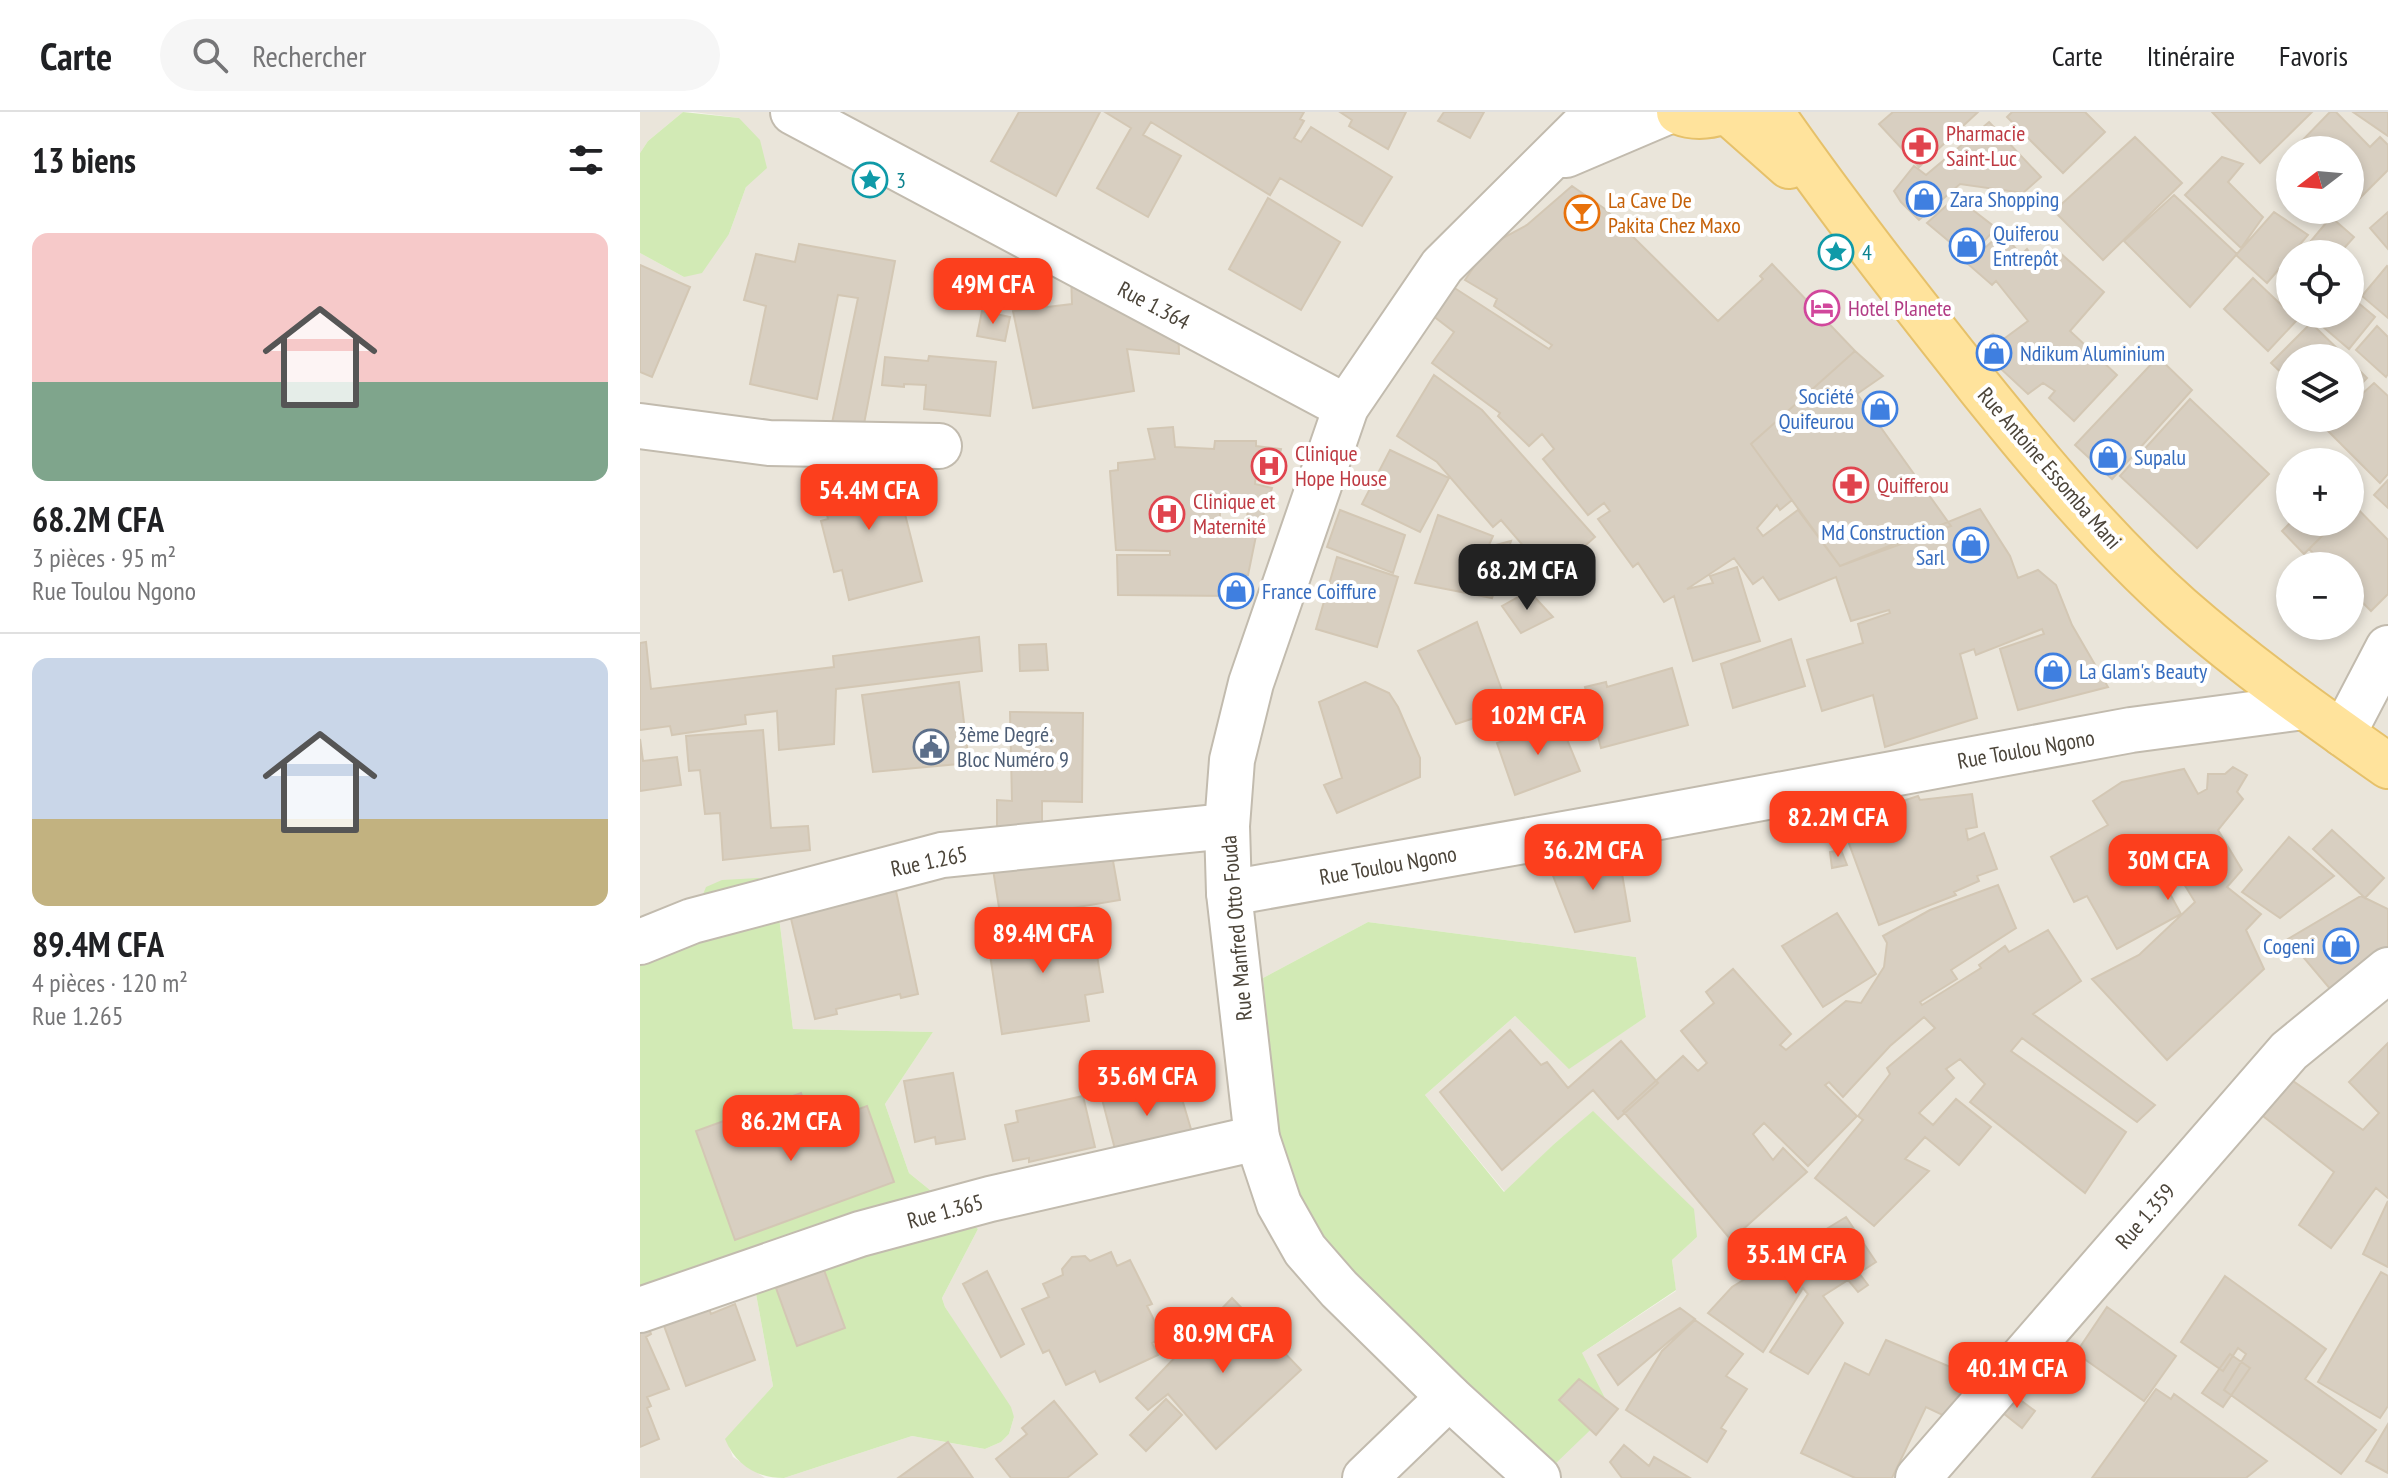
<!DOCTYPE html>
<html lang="fr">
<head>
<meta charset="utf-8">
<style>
	:root { --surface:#fff; --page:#f6f6f6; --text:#202124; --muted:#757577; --line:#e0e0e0; --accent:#fc3f1d }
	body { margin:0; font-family:"PT Sans Narrow",sans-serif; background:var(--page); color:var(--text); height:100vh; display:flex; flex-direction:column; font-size:30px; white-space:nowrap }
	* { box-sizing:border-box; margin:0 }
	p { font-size:26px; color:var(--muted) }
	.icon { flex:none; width:44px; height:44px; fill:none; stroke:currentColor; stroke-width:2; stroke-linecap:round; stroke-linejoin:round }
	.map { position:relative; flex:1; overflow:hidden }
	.sheet { display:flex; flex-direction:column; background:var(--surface); width:640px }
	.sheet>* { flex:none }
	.needle { width:52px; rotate:254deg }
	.controls { position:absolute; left:1636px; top:24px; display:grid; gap:16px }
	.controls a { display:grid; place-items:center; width:88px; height:88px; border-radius:50%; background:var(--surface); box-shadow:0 4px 12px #0003; font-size:40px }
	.price { position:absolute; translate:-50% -68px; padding:0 18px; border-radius:16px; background:var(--accent); color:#fff; font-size:26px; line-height:52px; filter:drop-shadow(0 2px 4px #0008) }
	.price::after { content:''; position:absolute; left:50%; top:48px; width:24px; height:18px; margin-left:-12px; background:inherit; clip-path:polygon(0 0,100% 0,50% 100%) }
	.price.active { background:#222; color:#fff }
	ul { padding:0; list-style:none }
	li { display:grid; align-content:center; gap:16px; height:424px; padding:0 32px }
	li+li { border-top:2px solid var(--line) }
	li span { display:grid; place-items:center; height:248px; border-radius:16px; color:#555 }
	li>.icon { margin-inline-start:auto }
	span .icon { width:144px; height:144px; fill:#fffc; stroke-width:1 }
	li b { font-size:34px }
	h2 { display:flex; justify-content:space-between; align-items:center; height:96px; padding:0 32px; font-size:34px }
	header { display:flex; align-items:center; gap:48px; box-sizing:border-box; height:112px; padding:0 40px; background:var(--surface); border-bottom:2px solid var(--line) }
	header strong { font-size:38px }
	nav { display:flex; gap:44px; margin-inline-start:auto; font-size:28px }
	.search { width:560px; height:72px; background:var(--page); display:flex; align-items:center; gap:20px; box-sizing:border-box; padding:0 28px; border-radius:44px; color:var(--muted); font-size:30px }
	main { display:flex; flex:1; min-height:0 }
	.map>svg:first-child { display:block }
</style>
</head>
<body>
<header>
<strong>Carte</strong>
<div class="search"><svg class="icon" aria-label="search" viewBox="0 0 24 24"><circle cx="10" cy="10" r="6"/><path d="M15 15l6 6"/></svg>Rechercher</div>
<nav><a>Carte</a><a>Itinéraire</a><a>Favoris</a></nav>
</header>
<main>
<section class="sheet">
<h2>13 biens<svg class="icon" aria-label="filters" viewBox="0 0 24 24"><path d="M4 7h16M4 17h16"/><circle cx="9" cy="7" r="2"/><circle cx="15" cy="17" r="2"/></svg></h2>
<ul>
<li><span style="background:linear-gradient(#f6c9c9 60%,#7fa58c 0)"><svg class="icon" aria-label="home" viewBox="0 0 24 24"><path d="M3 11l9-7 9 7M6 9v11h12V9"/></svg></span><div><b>68.2M CFA</b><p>3 pièces · 95 m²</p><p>Rue Toulou Ngono</p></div></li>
<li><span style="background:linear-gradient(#c9d6e8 65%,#c2b280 0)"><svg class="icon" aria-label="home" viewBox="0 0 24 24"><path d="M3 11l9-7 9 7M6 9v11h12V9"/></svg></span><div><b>89.4M CFA</b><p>4 pièces · 120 m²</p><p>Rue 1.265</p></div></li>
</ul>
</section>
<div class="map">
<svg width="1748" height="1366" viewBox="0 0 1748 1366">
	<rect width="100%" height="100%" fill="#f6f3ec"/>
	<path fill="#eae5da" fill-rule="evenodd" d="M0,0H43L8,29L0,41Z
		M53,0H1748V1366H144L272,1324L345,1337L361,1330L369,1322L374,1305L305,1195L302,1186L338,1117L269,1061L245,992L293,920L153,917L135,773L52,809L0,827V141L44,165L89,122L106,75L99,6ZM1650,38H1710V98H1650ZM1650,142H1710V202H1650ZM1650,246H1710V306H1650ZM1650,350H1710V410H1650ZM1650,454H1710V514H1650ZM728,810L996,845L1006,905L929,956L875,904L785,983L865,1080L914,1032L953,1000L1057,1125L1032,1148L1036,1179L942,1241L623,866Z
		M75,1147L116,1182L133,1274L86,1327L93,1345L125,1366H0V1174Z"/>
	<path fill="#d2eab5" d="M43,0L99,6L120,28L127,56L106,75L89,122L62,161L44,165L0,141V41L8,29Z
		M118,766L135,773L153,917L293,920L245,992L269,1061L338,1117L302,1186L305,1195L371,1295L374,1305L369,1322L361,1330L345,1337L272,1324L144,1366C116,1366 96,1353 85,1327L133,1274L116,1182L75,1147L0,1174V827L52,809L66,775L82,768Z
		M728,810L996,845L1006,905L929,957L875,904L785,983L864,1080L914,1032L953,999L1054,1097L1057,1125L1032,1148L1036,1178L942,1241L971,1298L914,1353L682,1141L642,1049L623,866Z"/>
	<path fill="#d8cfc1" stroke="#d3c7b4" stroke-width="2" d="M379,0H460L416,84L351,49Z
		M465,0H664L660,7L664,9L654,26L661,30L671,15L752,65L722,114L640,66L630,83L511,10L503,23L541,44L508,105L457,76L491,16Z
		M700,0H766L748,37L709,14L712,8Z
		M804,0H844L830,26L798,9Z
		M1253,0H1338L1279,55L1239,12Z
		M1372,0H1445L1465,20L1423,61L1367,5Z
		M1572,0H1672L1620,51Z
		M1690,0H1696L1730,35L1740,25L1748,33V58L1710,96V38H1653Z
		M1713,0H1748V24Z
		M1349,10L1401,65L1383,81L1320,72L1279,108L1261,90L1254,79L1274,54L1286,63Z
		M1495,25L1542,71L1463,148L1414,99Z
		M1582,45L1603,52L1588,70L1623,105L1601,136L1545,83Z
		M932,74L965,97L1078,209L1123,167L1120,164L1132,152L1215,239L1111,332L1152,388L1140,398L1137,393L1117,416L1123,424L1158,398L1200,454L1340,397L1370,444L1378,466L1398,458L1416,473L1432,513L1468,575L1378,598L1360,537L1404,522L1402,517L1336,543L1334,537L1320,542L1337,606L1245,635L1233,583L1182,599L1167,548L1223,531L1218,512L1250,501L1249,498L1211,509L1196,465L1139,488L1123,465L1113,472L1094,446L1047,477L1073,471L1070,464L1097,455L1120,529L1053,549L1034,484L1024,490L998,451L993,455L958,407L970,399L964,391L948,403L903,347L914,337L902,322L889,334L858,304L860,301L792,251L814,220L792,203L813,175L909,237L912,233L854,194L857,187L825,168L848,134L887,113Z
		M1534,83L1597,142L1550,195L1484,129Z
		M1316,85L1356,116L1329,146L1287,111Z
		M628,86L700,130L661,198L589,157Z
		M1634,100L1668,123L1627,171L1596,143Z
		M1748,100V137L1730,116Z
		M1691,105L1714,125L1699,142H1660Z
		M1362,120L1381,143L1387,137L1402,157L1418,139L1464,180L1430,219L1477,263L1434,309L1409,286L1415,279L1403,271L1388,282L1346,243L1343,232L1345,226L1353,222L1361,229L1388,209L1356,169L1352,173L1328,152Z
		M159,132L255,149L224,312L192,311L218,186L198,183L177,287L110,272L126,194L104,188L116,142L155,150Z
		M0,153L50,175L12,265L0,260Z
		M1747,154L1748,155V206L1722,184Z
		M431,161L538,206L539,242L487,237L494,279L393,296L373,199L432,192Z
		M1613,166L1657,208L1628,239L1584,197Z
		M1710,184L1735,205L1709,237L1668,202H1710Z
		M342,199L370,205L365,229L337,224Z
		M1671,211L1707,246H1650V269L1631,251Z
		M1737,214L1748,225V262L1746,265L1716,238Z
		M1215,239L1243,264L1217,282L1311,414L1200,454L1111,332Z
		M289,244L356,250L350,304L284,297L286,273L264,272V275L242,273L245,245L288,249Z
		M1518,245L1552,278L1472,367L1435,333Z
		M1710,249L1727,266L1710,284Z
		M794,263L842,298L955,425L910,465L861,408L853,415L797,350L757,324Z
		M1734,271L1748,284V362L1740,371L1685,316L1697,306H1710V293Z
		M1550,287L1629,362L1557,436L1480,364Z
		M533,315L535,335L574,337L575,329H616V334L641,337L634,364L616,361L615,372L632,376L621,410L607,407L608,396H594L593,389H580V411L617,419L608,463L595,461L594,484L478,483L477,443H530V439L476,438L470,359L478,358V351L515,347L508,317Z
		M750,338L809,366L780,420L722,392Z
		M252,351L282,469L209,488L202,458L194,460L181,409L188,407L179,370Z
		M1748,368V396L1734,383Z
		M1710,389L1748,428V482L1731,499L1710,478V454H1686L1669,437L1696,410H1710Z
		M700,398L765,423L753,461L687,435Z
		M798,403L853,424L848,435L871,429L852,486L775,471Z
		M1651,410H1696L1664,442L1642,419Z
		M697,445L758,465L737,535L676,517Z
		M889,479L913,505L881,521L862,494Z
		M837,510L868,595L816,612L778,539Z
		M339,525L342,559L196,577L194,632L139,638L137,599L105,603L106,612L32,623L30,614L0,618V531L6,530L11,577L194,555L193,544Z
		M1151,527L1165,574L1093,596L1081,552Z
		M406,532L408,558L380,559L379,533Z
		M1032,556L1048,613L961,636L945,575L966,570L967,575Z
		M319,570L329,651L233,660L222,583Z
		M725,570L749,581L758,595L780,646V665L697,701L684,673L702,666L679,590Z
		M370,600L443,601L442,690L402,689V716L357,717V688L372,689Z
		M919,608L940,659L875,683L857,631Z
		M123,618L131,716L168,714L170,738L83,748L80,701L65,702L60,658L49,659L46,624Z
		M0,627L3,649L37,645L41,673L0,679Z
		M1593,655L1607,663L1597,680L1603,687L1578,718L1602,758L1587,775L1621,802L1606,818L1624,857L1527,948L1452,867L1499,843L1555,790L1522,736L1510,745L1541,802L1477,837L1447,784L1434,790L1411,745L1468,713L1453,689L1482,670L1544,657L1558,682L1567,677L1568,662H1585Z
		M1332,682L1337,715L1326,717L1328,728L1344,721L1357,757L1337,764L1339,769L1314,780L1316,783L1239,813L1207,726L1228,718L1223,702L1278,684L1280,688Z
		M1692,718L1744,766L1725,786L1673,737Z
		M1649,725L1694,764L1640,806L1602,780Z
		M978,738L990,809L935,820L910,756L954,748V743Z
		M1201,738L1207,753L1192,756L1190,740Z
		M477,747L473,749L480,788L361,808L352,751Z
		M253,765L278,882L261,886L260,882L196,897L197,902L175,907L148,794Z
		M1358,773L1376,816L1311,858L1317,867L1280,890L1282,893L1341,856L1339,853L1365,834L1369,840L1408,818L1441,869L1393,902L1515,993L1497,1010L1382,926L1371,939L1486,1020L1445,1081L1330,990L1345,972L1320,947L1306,957L1314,966L1279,1001L1293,1013L1316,987L1351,1015L1319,1053L1285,1025L1265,1047L1289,1059L1234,1114L1175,1066L1223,1008L1218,1004L1250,962L1247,956L1295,916L1284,905L1250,934L1203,985L1189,970L1185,973L1217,1004L1168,1054L1124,1011L1113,1022L1133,1048L1143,1036L1167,1060L1091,1128L983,999L1043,944L1058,959L1067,951L1041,919L1074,891L1066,880L1093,857L1151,922L1140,933L1146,938L1206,889L1221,891L1244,855L1247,831L1243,824L1290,798Z
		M1721,784L1748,797V841L1697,885L1648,827Z
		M1197,801L1236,862L1183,895L1142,834Z
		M430,805L432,823L453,819L463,880L445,883L449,909L362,922L349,836L355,835L352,817Z
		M870,918L901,953L907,950L928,976L981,929L1018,971L978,1007L953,978L862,1058L800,980Z
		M1748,931V1086L1736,1076L1691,1136L1659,1113L1694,1060L1623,1004L1650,967L1723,1018L1739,1001L1709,970Z
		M313,961L325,1027L296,1032L295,1025L275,1030L264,969Z
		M537,970L553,1024L476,1041L462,987Z
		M161,981L173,1014L227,994L254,1070L95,1128L56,1019Z
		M443,984L455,1035L389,1050V1046L373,1049L365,1013L378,1010L376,999Z
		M1748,1089V1155L1723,1142Z
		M1206,1105L1236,1150L1183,1184L1203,1211L1168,1262L1130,1240L1168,1182L1163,1176L1123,1240L1068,1201L1092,1175Z
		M471,1140L477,1154L490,1148L512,1192L507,1194L523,1226L512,1231L518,1243L460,1270L455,1259L426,1273L409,1238L403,1241L382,1197L409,1185L403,1172L423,1163L422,1157L432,1145L445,1144L450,1149Z
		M184,1158L205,1216L157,1234L136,1176Z
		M347,1159L384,1232L361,1245L323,1172Z
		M1741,1160L1748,1164V1294L1740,1306L1678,1270Z
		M1219,1161L1228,1173L1218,1180L1208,1168Z
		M1585,1164L1686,1237L1665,1267L1736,1318L1701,1362L1584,1278L1606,1242L1598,1236L1583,1259L1541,1230Z
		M592,1186L661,1258L576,1337L528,1282L508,1298L496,1286Z
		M95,1192L115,1248L46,1274L23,1211L68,1194L71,1202Z
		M1467,1195L1536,1244L1504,1289L1436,1241Z
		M1040,1196L1055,1207L978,1273L958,1243Z
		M5,1205L11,1222L6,1225L29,1277L7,1285L11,1294L7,1296L19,1327L0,1335V1206Z
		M1055,1208L1103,1242L1086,1264L1107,1277L1081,1316L1086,1319L1067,1350L986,1298L1022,1239Z
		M1246,1228L1332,1264L1311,1307L1286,1295L1252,1366H1215L1161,1341L1205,1251L1229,1263Z
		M1590,1242L1610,1256L1583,1295L1562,1281Z
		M939,1267L978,1297L956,1323L919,1288Z
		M1516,1277L1531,1287L1534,1282L1627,1349L1606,1366H1452Z
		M1371,1281L1395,1299L1382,1316L1358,1297Z
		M526,1287L542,1303L506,1339L490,1323Z
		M414,1289L457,1342L427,1366H371L356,1347L387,1322L382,1316Z
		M1748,1312V1361L1726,1349Z
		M308,1330L333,1366H258Z
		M984,1333L1009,1354L1014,1345L1050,1366H982L970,1350Z"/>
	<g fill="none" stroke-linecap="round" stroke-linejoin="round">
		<g stroke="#c2bbae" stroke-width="48">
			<path id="minor" d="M153,0L706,295
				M0,314L129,331L299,334
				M1703,622L1748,536
				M589,781L981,712L1491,618L1664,595
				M0,830L52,809L302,743L587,714
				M0,1198L220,1122L350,1087L617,1026
				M725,1366L809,1285
				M1278,1366L1649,939L1748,858"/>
		</g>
		<g stroke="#c2bbae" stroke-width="48">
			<path id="tertiary" d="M926,43L1027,0
				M898,1366L809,1285L699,1177L665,1138L639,1092L617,1026L589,781L587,714L592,648L611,571L706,295L802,154L957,0"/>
		</g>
		<g stroke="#e6c16a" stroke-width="48">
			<path id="primary" d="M1039,0C1054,6 1067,5 1082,0
				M1088,0L1149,54
				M1131,0C1197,95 1268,185 1340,276C1402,353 1466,430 1540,496C1605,553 1677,604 1748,654"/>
		</g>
		<use href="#minor" stroke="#fff" stroke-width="44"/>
		<use href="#tertiary" stroke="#fff" stroke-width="44"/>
		<use href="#primary" stroke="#ffe39c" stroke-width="44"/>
	</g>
	<defs>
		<g id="pharmacy-ring" transform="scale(1.8)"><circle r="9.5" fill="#fff" stroke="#e0444e" stroke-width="1.5"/><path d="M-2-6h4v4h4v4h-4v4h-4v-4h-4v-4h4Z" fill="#e0444e"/></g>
		<g id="sight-ring" transform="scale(1.8)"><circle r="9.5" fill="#fff" stroke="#0f9aa8" stroke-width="1.5"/><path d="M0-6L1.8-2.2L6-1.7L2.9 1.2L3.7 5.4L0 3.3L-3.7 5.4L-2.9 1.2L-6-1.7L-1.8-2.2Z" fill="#0f9aa8"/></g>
		<g id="shop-ring" transform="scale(1.8)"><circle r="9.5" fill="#fff" stroke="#3f7fe0" stroke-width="1.5"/><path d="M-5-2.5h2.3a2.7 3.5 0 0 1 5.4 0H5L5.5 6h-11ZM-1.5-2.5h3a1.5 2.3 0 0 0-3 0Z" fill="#3f7fe0"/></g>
		<g id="bar-ring" transform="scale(1.8)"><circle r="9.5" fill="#fff" stroke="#e8710a" stroke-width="1.5"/><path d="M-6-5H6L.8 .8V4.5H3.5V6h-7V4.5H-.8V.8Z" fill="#e8710a"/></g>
		<g id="hotel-ring" transform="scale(1.8)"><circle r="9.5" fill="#fff" stroke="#d1479c" stroke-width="1.5"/><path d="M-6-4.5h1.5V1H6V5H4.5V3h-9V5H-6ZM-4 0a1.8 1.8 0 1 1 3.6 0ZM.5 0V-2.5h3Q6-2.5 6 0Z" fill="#d1479c"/></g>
		<g id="hospital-ring" transform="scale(1.8)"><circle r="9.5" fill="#fff" stroke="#e0444e" stroke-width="1.5"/><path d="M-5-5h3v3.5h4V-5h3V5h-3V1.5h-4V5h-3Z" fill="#e0444e"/></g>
		<g id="civic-ring" transform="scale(1.8)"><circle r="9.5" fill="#fff" stroke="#5c6f8a" stroke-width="1.5"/><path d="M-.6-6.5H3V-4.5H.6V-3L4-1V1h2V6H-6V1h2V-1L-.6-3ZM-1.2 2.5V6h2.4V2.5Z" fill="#5c6f8a"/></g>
	</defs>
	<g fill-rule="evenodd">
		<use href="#pharmacy-ring" x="1280" y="34"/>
		<use href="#sight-ring" x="230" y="68"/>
		<use href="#shop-ring" x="1284" y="87"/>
		<use href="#bar-ring" x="942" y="101"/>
		<use href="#shop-ring" x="1327" y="134"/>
		<use href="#sight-ring" x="1196" y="140"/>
		<use href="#hotel-ring" x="1182" y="196"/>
		<use href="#shop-ring" x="1354" y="241"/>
		<use href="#shop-ring" x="1240" y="297"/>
		<use href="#shop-ring" x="1468" y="345"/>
		<use href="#hospital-ring" x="629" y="354"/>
		<use href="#pharmacy-ring" x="1211" y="373"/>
		<use href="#hospital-ring" x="527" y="402"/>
		<use href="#shop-ring" x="1331" y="433"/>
		<use href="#shop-ring" x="596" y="479"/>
		<use href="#shop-ring" x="1413" y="559"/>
		<use href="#civic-ring" x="291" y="635"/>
		<use href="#shop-ring" x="1701" y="834"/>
	</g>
	<g text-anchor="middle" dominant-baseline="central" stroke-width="8" stroke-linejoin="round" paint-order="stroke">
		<g font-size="22" fill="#be3a42" stroke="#fff" text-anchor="start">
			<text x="1306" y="21">Pharmacie<tspan x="1306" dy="25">Saint-Luc</tspan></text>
			<text x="655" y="341">Clinique<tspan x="655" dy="25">Hope House</tspan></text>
			<text x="1237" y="373">Quifferou</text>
			<text x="553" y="389">Clinique et<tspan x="553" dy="25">Maternité</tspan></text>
		</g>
		<g font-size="22" fill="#0d838f" stroke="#fff" text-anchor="start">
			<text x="256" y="68">3</text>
			<text x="1222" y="140">4</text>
		</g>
		<g font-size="22" fill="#366cbe" stroke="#fff" text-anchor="start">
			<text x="1310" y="87">Zara Shopping</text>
			<text x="1353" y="121">Quiferou<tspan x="1353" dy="25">Entrepôt</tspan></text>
			<text x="1380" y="241">Ndikum Aluminium</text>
			<text x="1214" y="284" text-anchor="end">Société<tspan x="1214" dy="25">Quifeurou</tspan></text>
			<text x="1494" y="345">Supalu</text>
			<text x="1305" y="420" text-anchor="end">Md Construction<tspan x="1305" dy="25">Sarl</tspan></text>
			<text x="622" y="479">France Coiffure</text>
			<text x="1439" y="559">La Glam's Beauty</text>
			<text x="1675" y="834" text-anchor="end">Cogeni</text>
		</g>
		<g font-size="22" fill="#c56008" stroke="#fff" text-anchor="start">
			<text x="968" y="88">La Cave De<tspan x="968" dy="25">Pakita Chez Maxo</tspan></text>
		</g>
		<g font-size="22" fill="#4b4439" stroke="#fff">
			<text transform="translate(514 193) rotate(28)">Rue 1.364</text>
			<text transform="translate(1410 356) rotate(49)">Rue Antoine Essomba Mani</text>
			<text transform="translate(1386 637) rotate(-10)">Rue Toulou Ngono</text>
			<text transform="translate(289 749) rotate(-12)">Rue 1.265</text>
			<text transform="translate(748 753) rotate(-10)">Rue Toulou Ngono</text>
			<text transform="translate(596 816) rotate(-95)">Rue Manfred Otto Fouda</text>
			<text transform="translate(305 1099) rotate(-15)">Rue 1.365</text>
			<text transform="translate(1505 1104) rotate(-49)">Rue 1.359</text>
		</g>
		<g font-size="22" fill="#b23c85" stroke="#fff" text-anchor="start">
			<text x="1208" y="196">Hotel Planete</text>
		</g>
		<g font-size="22" fill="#4e5e75" stroke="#fff" text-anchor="start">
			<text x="317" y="622">3ème Degré.<tspan x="317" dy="25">Bloc Numéro 9</tspan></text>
		</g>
	</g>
</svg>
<div class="controls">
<a><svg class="needle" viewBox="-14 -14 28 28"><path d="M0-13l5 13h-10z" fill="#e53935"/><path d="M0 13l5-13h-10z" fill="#757577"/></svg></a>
<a><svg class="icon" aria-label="locate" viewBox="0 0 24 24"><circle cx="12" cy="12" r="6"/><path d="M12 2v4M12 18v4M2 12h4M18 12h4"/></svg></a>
<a><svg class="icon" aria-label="layers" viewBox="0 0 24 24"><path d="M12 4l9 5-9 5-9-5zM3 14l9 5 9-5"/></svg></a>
<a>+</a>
<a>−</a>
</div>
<b class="price" style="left:353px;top:214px">49M CFA</b>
<b class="price" style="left:229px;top:420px">54.4M CFA</b>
<b class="price active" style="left:887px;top:500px">68.2M CFA</b>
<b class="price" style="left:898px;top:645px">102M CFA</b>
<b class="price" style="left:1198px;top:747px">82.2M CFA</b>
<b class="price" style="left:953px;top:780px">36.2M CFA</b>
<b class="price" style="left:1528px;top:790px">30M CFA</b>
<b class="price" style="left:403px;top:863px">89.4M CFA</b>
<b class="price" style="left:507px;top:1006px">35.6M CFA</b>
<b class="price" style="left:151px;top:1051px">86.2M CFA</b>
<b class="price" style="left:1156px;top:1184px">35.1M CFA</b>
<b class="price" style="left:583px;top:1263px">80.9M CFA</b>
<b class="price" style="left:1377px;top:1298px">40.1M CFA</b>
</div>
</main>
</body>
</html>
